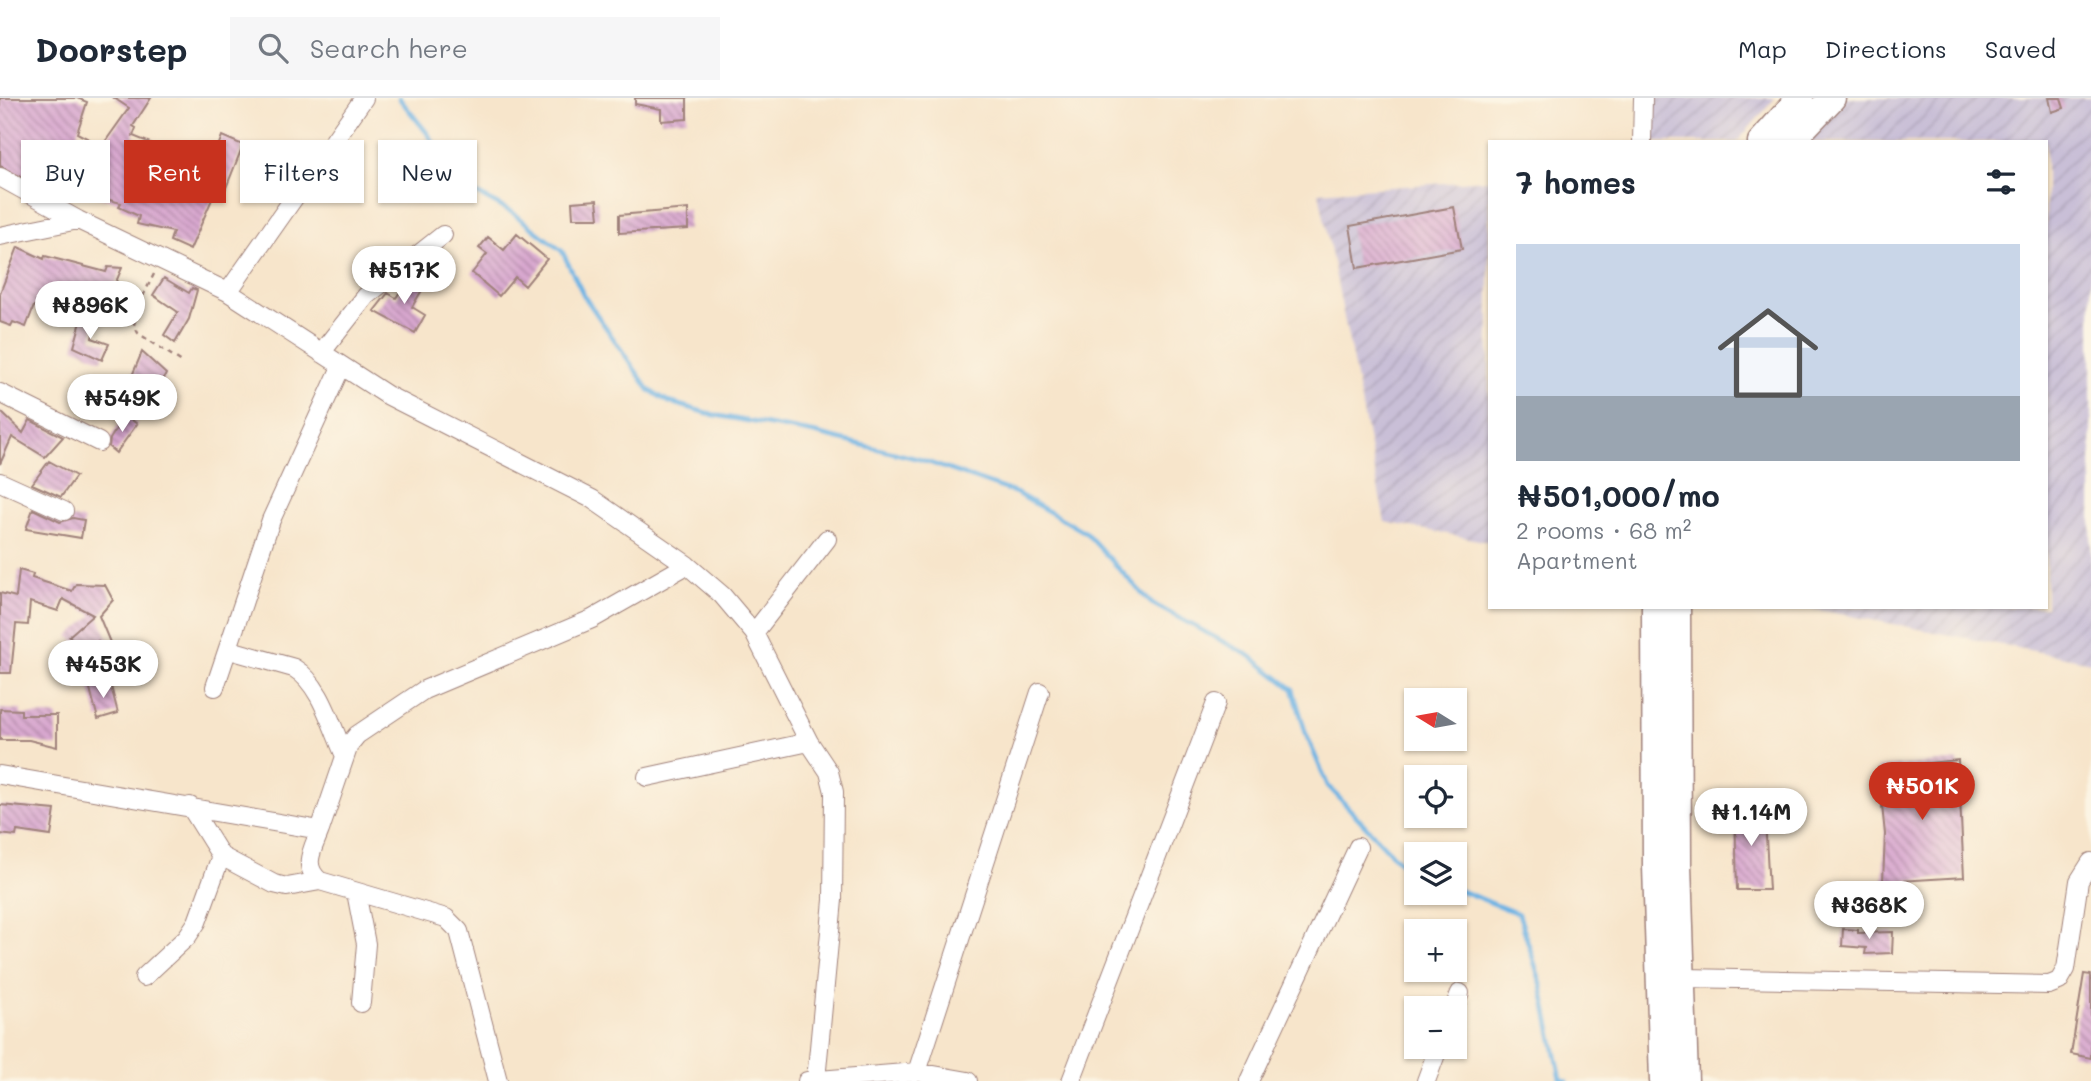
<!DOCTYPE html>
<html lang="en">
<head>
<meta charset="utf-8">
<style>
	:root { --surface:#fff; --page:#f6f6f7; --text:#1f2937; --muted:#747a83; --line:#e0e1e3; --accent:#c8321e }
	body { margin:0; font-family:Mali,sans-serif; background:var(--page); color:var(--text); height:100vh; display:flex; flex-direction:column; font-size:26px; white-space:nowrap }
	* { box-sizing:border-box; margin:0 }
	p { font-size:23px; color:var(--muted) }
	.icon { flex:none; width:38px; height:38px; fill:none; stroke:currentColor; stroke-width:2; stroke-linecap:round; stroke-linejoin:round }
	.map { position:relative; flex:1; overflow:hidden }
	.details { position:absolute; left:1488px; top:42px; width:560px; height:469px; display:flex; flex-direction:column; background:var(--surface); border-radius:0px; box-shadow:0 2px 5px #0004 }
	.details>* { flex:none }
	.guide { position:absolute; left:21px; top:42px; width:665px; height:63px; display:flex; gap:14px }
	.needle { width:46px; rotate:281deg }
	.buttons { position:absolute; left:1404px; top:590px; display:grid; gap:14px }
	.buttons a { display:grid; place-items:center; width:63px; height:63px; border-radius:0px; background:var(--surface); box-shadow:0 2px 5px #0004; font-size:35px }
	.price { position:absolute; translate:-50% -60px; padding:0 16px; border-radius:24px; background:#fff; color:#222; font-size:23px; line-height:46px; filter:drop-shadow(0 2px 4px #0008) }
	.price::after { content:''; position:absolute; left:50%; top:42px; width:21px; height:16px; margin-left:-10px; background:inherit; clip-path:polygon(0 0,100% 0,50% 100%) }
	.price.on { background:var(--accent); color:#fff }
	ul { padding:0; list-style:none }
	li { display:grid; align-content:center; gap:14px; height:371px; padding:0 28px }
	li span { display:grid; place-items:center; height:217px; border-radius:0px; color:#555 }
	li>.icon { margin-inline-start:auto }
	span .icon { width:126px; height:126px; fill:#fffc; stroke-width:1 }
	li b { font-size:30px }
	h2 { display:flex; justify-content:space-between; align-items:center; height:84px; padding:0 28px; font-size:30px }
	.pill { padding:0 24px; border-radius:0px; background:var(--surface); box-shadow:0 2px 5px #0004; font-size:24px; line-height:63px }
	.pill.on { background:var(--accent); color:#fff }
	header { display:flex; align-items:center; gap:42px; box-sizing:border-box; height:98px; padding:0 35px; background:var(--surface); border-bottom:2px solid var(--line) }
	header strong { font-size:33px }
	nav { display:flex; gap:38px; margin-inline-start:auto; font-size:24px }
	.search { width:490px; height:63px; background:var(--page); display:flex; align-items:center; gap:18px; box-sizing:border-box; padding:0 24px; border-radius:0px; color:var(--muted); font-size:26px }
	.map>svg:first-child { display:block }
</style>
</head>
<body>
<header>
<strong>Doorstep</strong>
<div class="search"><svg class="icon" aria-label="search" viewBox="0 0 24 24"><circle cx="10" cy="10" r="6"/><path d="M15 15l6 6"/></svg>Search here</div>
<nav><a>Map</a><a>Directions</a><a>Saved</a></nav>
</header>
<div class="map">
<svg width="2091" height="983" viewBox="0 0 2091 983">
	<defs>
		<pattern id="industrial-furrows" width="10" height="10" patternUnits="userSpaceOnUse" patternTransform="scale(1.75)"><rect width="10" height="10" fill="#c9bfd7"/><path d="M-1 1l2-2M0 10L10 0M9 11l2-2" fill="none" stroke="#aea4b9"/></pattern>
		<pattern id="building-back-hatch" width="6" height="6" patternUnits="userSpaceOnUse" patternTransform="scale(1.75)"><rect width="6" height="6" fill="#d8a7cf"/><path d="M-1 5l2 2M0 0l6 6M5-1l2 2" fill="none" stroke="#b187a8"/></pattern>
	</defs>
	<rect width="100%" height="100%" fill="#fcf5e5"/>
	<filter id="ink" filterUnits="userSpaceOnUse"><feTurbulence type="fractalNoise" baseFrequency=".0143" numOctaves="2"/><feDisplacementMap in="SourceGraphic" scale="14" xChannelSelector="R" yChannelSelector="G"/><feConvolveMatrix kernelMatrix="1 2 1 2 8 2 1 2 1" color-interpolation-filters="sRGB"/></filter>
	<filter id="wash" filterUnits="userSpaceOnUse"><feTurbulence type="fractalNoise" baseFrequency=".00686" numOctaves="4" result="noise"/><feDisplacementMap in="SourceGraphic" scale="28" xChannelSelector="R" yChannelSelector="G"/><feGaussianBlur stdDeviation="1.57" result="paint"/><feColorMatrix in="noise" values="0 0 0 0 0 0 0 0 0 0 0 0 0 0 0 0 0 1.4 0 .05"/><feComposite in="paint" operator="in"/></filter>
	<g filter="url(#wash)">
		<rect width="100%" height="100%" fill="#f7e5cb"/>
		<path fill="url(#industrial-furrows)" d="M1647,0H1775L1737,44H1648Z
			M1839,0H2091V564L1804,509H2046V44H1800Z
			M1489,82V444L1385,424L1319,94Z"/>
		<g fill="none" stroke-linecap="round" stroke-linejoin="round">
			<path stroke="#6db3e4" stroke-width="4.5" d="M399,0L428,36L461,87L513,115L562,153L584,198L649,292L669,304L714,317L813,335L919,361L1016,395L1085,434L1151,505L1250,558L1293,591L1306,636L1328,688L1404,769L1416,774
				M1454,790L1519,816L1542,889L1561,981L1567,983"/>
		</g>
		<g id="blocks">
			<path fill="url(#building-back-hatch)" d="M0,0H77L87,4L77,35L102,48L129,10L114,0H151L133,28L136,30L133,38L180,57L177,66L206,80L222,38L243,47L226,90L219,85L190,152L170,143L173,134L137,126L139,118L119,109L121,105L55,88L52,95L0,68Z
				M635,0H687V21L661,23V11L635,6Z
				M2049,0H2061L2064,10L2052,14Z
				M597,102L599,120H573L572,104Z
				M1454,109L1462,151L1357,170L1350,128Z
				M688,111V131L619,135V117Z
				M517,136L547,161L525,188L515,179L499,198L472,175L487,156L479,150L488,139L504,152Z
				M18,149L44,161L45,158L106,174L108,169L122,170L109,200L83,188L70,219L34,208L26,229L13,224L11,228L0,224V195Z
				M410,178L425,187L412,209L425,217L415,235L374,213L388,195L396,200Z
				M164,180L189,195L192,190L197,192L189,221L175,245L164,237L178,214L153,197Z
				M82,220L95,226L92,240L109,246L102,262L74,249Z
				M142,254L166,276L156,297L129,285Z
				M0,313L23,335L30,322L63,339L45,359L12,339L0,366Z
				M125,317L137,326L116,355L109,349L110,341Z
				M49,363L76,378L61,399L32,386Z
				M33,411L60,424L73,420L84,422L81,440L26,431Z
				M19,472L33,476L32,480L72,493L76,486L105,487L113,502L99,518L116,559L112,561L98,543L85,555L69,538L93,517L63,501L58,513L30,504L28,527L16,526L11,575H0V495L16,499Z
				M109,581L118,615L98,621L88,583L103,589Z
				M0,611L21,612V617H57V649L29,642H0Z
				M1958,662L1964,779L1883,784L1885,736L1878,670Z
				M1764,703L1769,792H1737L1735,710Z
				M0,707L55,712L51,738L17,733L16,738L0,736Z
				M1843,831L1858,832V835L1893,834L1892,855L1865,856L1866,850L1842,848Z
				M2084,876L2091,877V960L2071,956Z"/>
		</g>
	</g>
	<g filter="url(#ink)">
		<use href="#blocks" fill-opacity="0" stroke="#a0827b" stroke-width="2"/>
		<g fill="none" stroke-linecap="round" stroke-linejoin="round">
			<g stroke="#a0827b" stroke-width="20">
				<path id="street" d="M1642,44L1643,0
					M0,79L78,122L228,194L387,297L592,401L687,467L722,497L754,535L809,644L829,674L834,694L833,802L816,982
					M0,138L78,122
					M228,194L364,0
					M321,255L366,198L443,137
					M0,295L99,344
					M0,384L64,413
					M754,535L827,441
					M230,552L294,570C321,586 332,630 345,658
					M215,589L271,422L341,269
					M0,677L320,732L349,647L357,637L424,592L592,521L687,467
					M647,679L809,644
					M190,708L221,758L274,786L287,789L320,783
					M320,732C313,751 301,768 320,783L446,820L459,833L498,983
					M356,794L366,846L361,905
					M144,879L187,839L197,824L221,758
					M1684,880L2049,887L2059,883L2066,871L2079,783L2091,764
					M1454,910L1460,895
					M917,974L1040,594
					M807,983L917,974L968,983
					M1071,983L1216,605
					M1249,983L1358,749
					M1426,983L1439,948"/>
			</g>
			<g stroke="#a0827b" stroke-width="29">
				<path id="secondary" d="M1761,44L1800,0
					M1790,44L1832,0
					M1655,509L1656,768L1663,983
					M1677,509L1678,767L1685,983"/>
			</g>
			<path stroke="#a0827b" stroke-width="2.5" stroke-dasharray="5 5" stroke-linecap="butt" d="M154,176L137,210L134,227L138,235L182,264"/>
			<use href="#street" stroke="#fff" stroke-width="18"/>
			<use href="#secondary" stroke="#fff" stroke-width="26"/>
		</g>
	</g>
</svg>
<div class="buttons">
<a><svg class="needle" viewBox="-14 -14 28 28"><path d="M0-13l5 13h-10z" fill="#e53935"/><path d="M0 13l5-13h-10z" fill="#747a83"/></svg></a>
<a><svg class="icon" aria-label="locate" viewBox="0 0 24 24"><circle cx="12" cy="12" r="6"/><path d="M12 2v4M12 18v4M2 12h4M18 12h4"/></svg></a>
<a><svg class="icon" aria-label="layers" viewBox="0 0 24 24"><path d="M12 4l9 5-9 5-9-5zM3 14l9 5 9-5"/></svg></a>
<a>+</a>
<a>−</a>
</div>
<b class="price" style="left:404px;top:208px">₦517K</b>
<b class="price" style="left:90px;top:243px">₦896K</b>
<b class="price" style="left:122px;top:336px">₦549K</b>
<b class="price" style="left:103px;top:602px">₦453K</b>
<b class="price on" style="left:1922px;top:724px">₦501K</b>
<b class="price" style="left:1751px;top:750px">₦1.14M</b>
<b class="price" style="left:1869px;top:843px">₦368K</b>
<div class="guide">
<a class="pill">Buy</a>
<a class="pill on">Rent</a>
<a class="pill">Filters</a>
<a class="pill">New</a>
</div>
<section class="details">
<h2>7 homes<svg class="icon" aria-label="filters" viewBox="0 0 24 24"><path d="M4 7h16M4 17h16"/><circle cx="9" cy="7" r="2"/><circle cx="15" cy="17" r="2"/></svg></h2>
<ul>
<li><span style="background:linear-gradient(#c9d6e8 70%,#9aa5b1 0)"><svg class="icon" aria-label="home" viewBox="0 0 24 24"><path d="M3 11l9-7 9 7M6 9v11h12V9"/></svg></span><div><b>₦501,000/mo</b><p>2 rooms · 68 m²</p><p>Apartment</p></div></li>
</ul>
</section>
</div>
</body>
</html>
